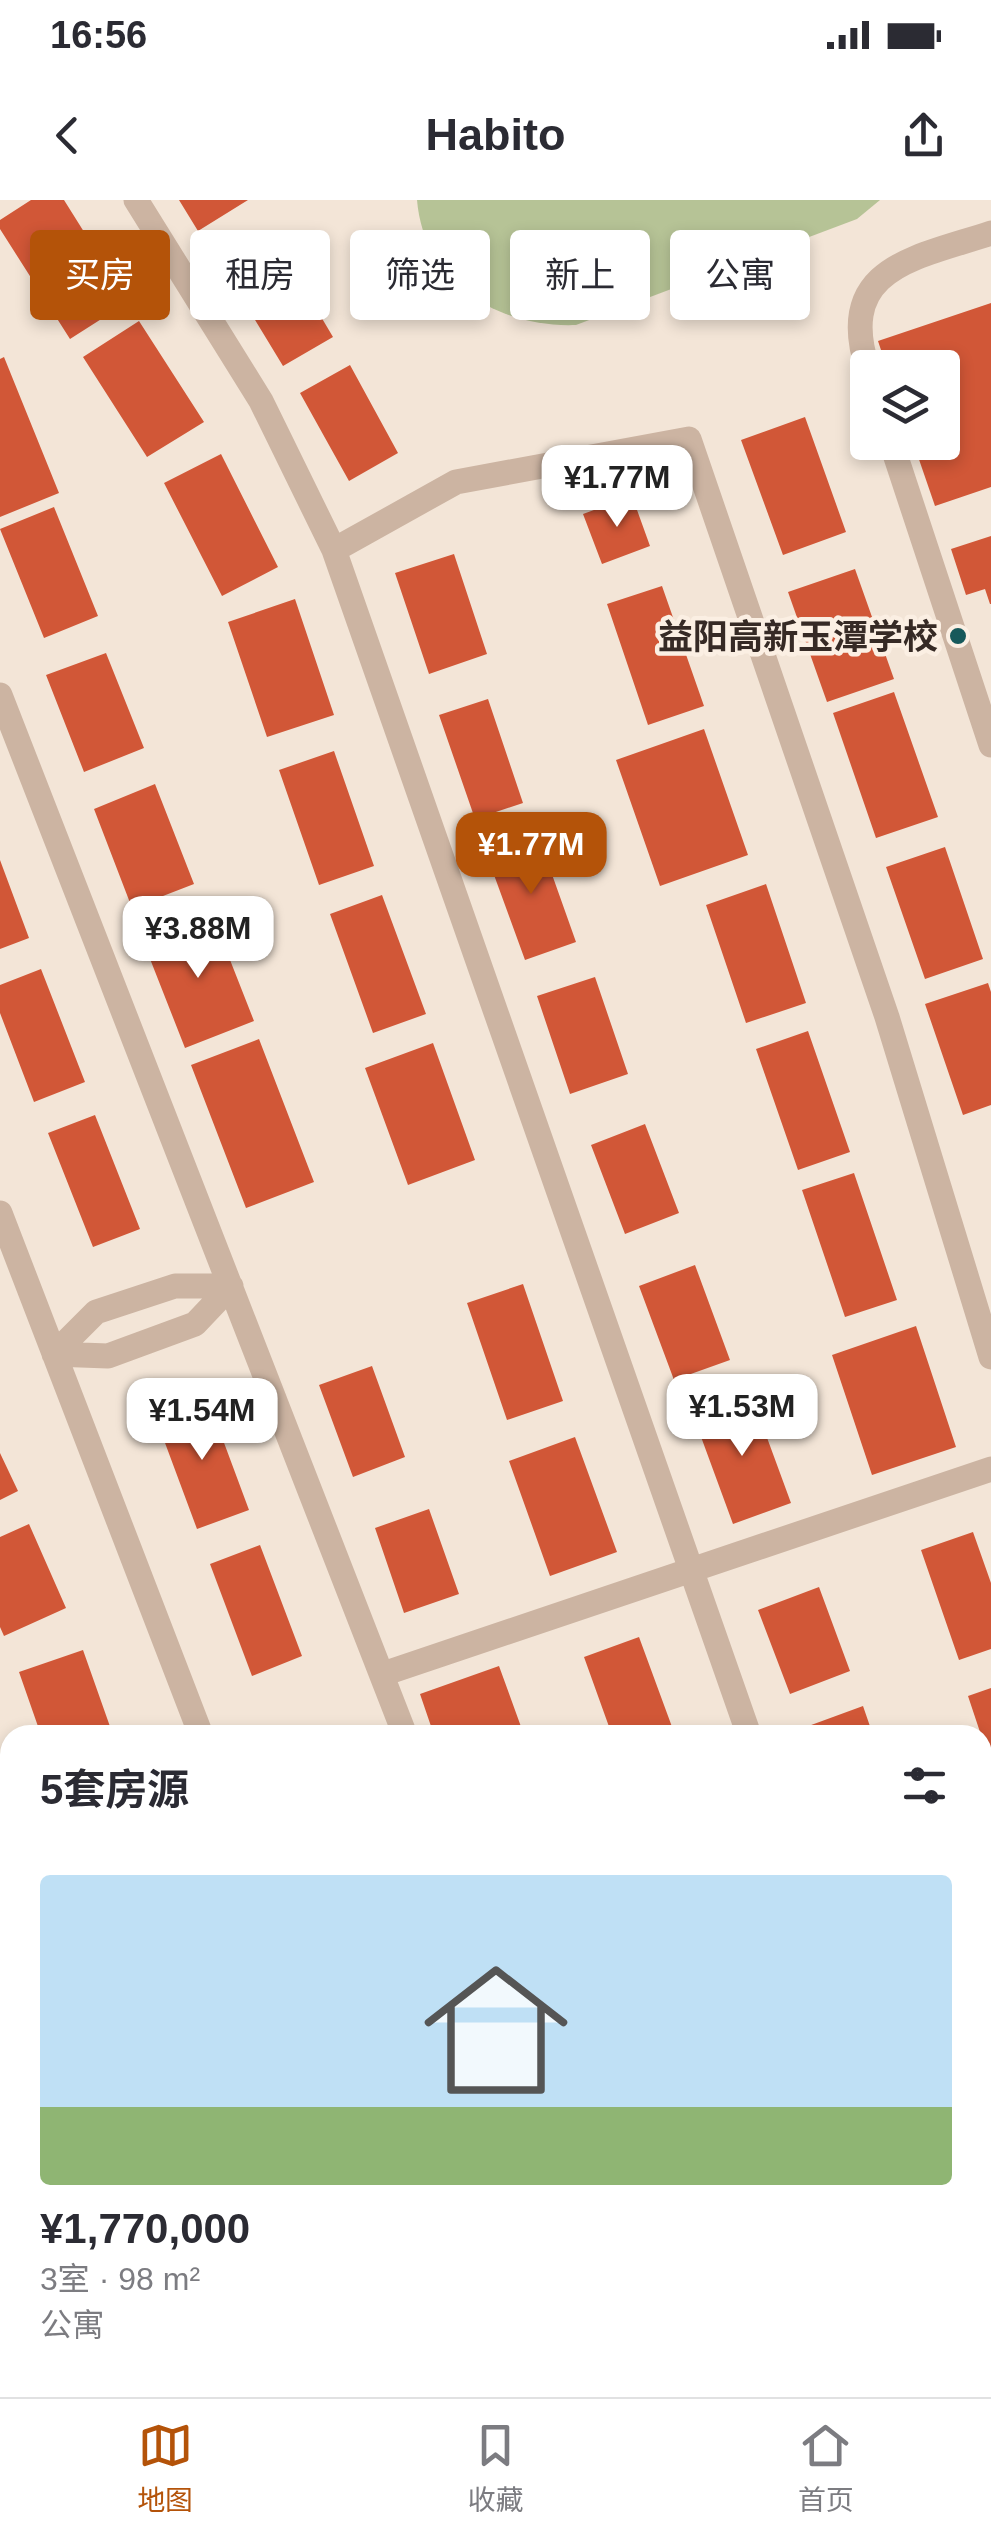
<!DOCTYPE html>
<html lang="zh">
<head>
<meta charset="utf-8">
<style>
	:root { --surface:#fff; --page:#f7f7f7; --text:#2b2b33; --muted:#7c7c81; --line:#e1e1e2; --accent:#b45309 }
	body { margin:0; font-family:Helvetica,"Noto Sans SC",sans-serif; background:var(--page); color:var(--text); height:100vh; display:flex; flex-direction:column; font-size:38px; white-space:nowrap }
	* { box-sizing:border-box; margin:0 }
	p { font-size:32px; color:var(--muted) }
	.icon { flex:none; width:55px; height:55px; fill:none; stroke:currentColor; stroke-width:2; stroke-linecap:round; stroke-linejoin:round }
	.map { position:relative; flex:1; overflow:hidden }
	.side { position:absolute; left:0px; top:1525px; width:992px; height:672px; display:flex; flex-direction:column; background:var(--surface); border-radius:30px 30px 0 0; box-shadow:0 5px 15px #0003 }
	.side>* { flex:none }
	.top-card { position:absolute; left:30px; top:30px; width:932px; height:90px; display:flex; gap:20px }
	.controls { position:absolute; left:850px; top:150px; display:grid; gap:20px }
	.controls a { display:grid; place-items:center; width:110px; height:110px; border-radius:10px; background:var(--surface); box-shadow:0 5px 15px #0003; font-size:50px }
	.price { position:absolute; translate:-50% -85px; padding:0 22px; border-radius:20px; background:#fff; color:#222; font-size:32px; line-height:65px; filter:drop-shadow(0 2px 5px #0008) }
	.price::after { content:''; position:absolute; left:50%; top:60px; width:30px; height:22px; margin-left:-15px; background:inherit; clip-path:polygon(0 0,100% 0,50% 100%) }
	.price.on { background:var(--accent); color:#fff }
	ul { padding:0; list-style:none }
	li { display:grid; align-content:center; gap:20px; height:530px; padding:0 40px }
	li+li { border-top:2px solid var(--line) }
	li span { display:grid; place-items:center; height:310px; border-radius:10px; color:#555 }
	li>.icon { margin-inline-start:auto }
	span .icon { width:180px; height:180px; fill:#fffc; stroke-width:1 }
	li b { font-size:42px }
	h2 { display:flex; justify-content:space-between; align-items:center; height:120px; padding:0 40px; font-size:42px }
	.tag { padding:0 35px; border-radius:10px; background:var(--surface); box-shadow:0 5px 15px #0003; font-size:35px; line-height:90px }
	.tag.on { background:var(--accent); color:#fff }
	.status { display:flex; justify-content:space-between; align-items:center; height:70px; padding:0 50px; background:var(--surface); direction:ltr }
	.status svg { height:28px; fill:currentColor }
	header { display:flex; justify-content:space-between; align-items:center; height:130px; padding:0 40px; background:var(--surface); font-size:45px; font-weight:600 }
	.tabs { display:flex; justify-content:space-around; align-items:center; height:140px; border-top:2px solid var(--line); background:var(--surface); font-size:28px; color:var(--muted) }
	.tabs a { display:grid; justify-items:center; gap:5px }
	.tabs .on { color:var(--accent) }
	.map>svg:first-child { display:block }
</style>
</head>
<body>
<div class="status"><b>16:56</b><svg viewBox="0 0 49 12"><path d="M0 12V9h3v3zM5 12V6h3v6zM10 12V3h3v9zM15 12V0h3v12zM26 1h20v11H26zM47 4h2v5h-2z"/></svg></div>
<header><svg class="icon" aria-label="back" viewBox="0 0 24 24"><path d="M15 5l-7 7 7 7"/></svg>Habito<svg class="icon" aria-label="share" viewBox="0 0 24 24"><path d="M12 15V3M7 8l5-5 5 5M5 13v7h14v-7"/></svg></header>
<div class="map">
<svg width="991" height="2197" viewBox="0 0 991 2197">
	<rect width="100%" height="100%" fill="#f3e5d7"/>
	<path fill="#b6c396" d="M417,0H880L857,19L576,125C498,128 424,83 417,0Z"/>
	<path fill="#d15737" d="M31,0H64L128,102L70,139L0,29V20Z
		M179,0H248L198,31Z
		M275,39L333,137L283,166L224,69Z
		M991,103V287L935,306L913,242H942V168H887L878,141Z
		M139,121L204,222L147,257L83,157Z
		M4,157L59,293L0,317V159Z
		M350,165L398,253L349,281L300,193Z
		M805,217L846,332L783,355L741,240Z
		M221,254L278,367L222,396L164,283Z
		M632,296L650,346L602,364L583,314Z
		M54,307L98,416L44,438L0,329Z
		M991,336V404H990L985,389L966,395L951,349Z
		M454,354L487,454L429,474L395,373Z
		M855,369L894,479L827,502L788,392Z
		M662,386L704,506L648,525L607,404Z
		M295,399L334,515L267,537L228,422Z
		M106,453L144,548L84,572L46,475Z
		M894,492L938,617L876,638L833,513Z
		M488,499L523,603L475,619L439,515Z
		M704,529L748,655L660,686L616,560Z
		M334,551L374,666L319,685L279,570Z
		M155,584L194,684L132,708L94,609Z
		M538,635L576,742L525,760L486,653Z
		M945,647L983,759L925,779L886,667Z
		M0,660L29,738L0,749Z
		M766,684L806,803L746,823L706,705Z
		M382,695L426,814L373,833L330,714Z
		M212,714L254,821L185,848L143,741Z
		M41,769L85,882L34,902L0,813V785Z
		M595,777L628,874L570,894L537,796Z
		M988,783L991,792V905L963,915L925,804Z
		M808,831L850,952L798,970L756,849Z
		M259,839L314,982L246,1008L191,865Z
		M433,843L475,960L408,985L365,868Z
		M95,915L140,1029L93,1047L48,933Z
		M645,924L679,1013L625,1034L591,945Z
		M854,973L897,1100L845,1117L802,990Z
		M695,1065L730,1160L674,1180L639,1086Z
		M523,1084L563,1201L507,1220L467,1103Z
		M916,1126L956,1247L872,1275L832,1155Z
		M372,1166L405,1257L353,1277L319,1185Z
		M751,1194L791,1303L733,1324L693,1215Z
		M207,1197L249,1310L197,1329L155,1216Z
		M575,1237L617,1352L550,1376L509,1261Z
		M0,1253L18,1291L0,1300Z
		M429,1309L459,1394L404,1413L375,1328Z
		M29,1324L66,1408L4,1436L0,1427V1337Z
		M973,1332L991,1383V1449L959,1460L921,1350Z
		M260,1345L302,1456L252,1476L210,1364Z
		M819,1387L850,1471L790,1494L758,1410Z
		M639,1437L675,1535H612L584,1457Z
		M83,1450L113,1535H41L19,1472Z
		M499,1466L524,1535H434L420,1494Z
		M991,1488V1561L990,1562L968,1496Z
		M863,1506L873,1535H806L803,1528Z
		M1,1706L10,1734V1748L0,1751Z
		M10,1846V2031L0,2034V1849Z
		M983,1875L991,1897V1952L982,1955Z
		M991,1995V2066L982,2044V1998Z
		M74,2188H154L158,2197H78Z
		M249,2188H336L339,2197H252Z
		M542,2188H594L598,2197H535L532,2191Z
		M694,2188H756L760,2197H698Z
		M882,2188H919L922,2197H857Z"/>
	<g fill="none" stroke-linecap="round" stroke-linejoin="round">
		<path stroke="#ccb4a2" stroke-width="25" d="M136,0L261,201L334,350L456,282L689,239L887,817L991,1157
			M868,170C834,67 916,58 991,33
			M891,242L991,545
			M334,350L749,1535
			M0,495L405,1535
			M0,1013L201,1535
			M175,1086H231L195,1124L108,1156L54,1154L96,1112Z
			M383,1474L991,1269
			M0,1578L10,1607
			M0,2182L10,2176
			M216,2188L220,2197
			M452,2188L456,2197
			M651,2188L655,2197
			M980,2188L984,2197"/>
	</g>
	<circle fill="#17595b" stroke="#fbefe3" stroke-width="4" cx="958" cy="436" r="10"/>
	<g text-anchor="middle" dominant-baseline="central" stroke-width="9" stroke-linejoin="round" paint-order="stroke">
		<g font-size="35" font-weight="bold" fill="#362a25" stroke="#fbefe3" text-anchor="end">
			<text x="938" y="436">益阳高新玉潭学校</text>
		</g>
	</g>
</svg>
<div class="controls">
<a><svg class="icon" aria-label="layers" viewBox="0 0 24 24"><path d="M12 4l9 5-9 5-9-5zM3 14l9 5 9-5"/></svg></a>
</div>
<b class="price" style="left:617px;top:330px">¥1.77M</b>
<b class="price on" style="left:531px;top:697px">¥1.77M</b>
<b class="price" style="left:198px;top:781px">¥3.88M</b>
<b class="price" style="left:742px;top:1259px">¥1.53M</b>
<b class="price" style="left:202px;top:1263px">¥1.54M</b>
<div class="top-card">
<a class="tag on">买房</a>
<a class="tag">租房</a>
<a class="tag">筛选</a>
<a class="tag">新上</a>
<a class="tag">公寓</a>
</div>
<section class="side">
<h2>5套房源<svg class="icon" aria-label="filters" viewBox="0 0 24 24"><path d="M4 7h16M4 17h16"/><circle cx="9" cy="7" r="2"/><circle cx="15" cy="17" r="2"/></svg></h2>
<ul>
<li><span style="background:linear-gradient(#bfe0f5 75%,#8fb573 0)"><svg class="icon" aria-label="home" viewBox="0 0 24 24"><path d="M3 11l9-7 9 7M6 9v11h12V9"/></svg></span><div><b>¥1,770,000</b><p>3室 · 98 m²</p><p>公寓</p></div></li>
</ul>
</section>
</div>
<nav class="tabs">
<a class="on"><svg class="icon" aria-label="map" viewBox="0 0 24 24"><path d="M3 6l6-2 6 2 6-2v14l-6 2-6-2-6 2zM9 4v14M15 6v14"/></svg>地图</a>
<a><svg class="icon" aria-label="saved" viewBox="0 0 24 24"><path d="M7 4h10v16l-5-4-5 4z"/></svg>收藏</a>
<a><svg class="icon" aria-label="home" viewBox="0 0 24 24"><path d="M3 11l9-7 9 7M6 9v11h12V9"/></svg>首页</a>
</nav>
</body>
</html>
